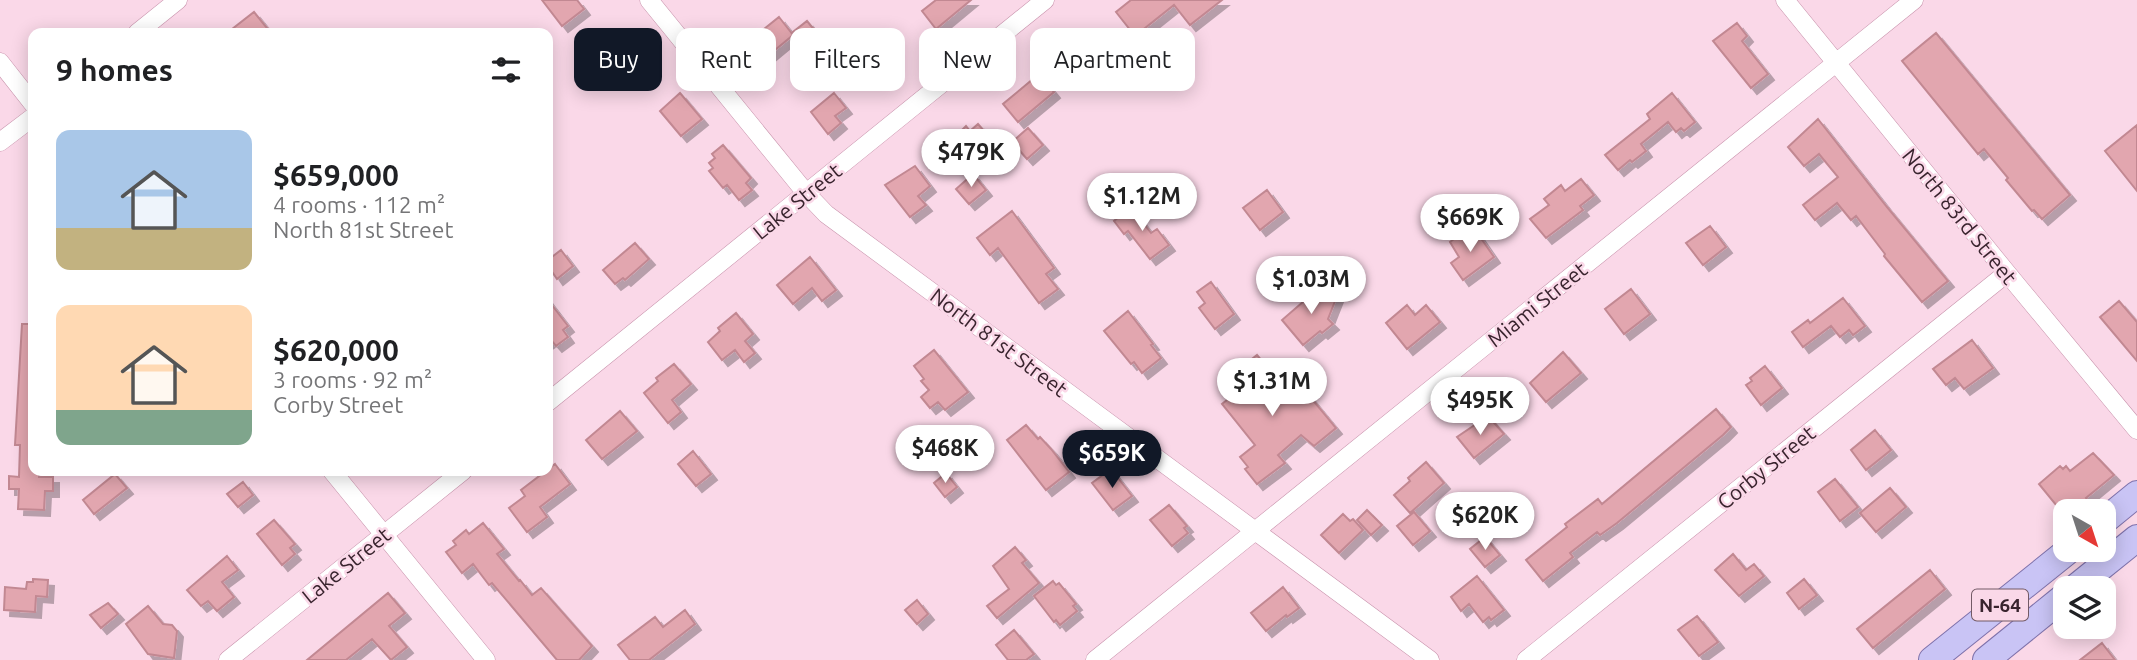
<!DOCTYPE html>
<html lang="en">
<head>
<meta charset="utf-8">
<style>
	:root { --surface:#fff; --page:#f2f2f2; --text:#202124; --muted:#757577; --accent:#111827 }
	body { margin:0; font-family:Ubuntu,sans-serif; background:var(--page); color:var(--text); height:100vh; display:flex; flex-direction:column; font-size:26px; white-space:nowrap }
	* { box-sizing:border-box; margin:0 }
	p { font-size:23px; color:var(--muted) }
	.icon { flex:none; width:38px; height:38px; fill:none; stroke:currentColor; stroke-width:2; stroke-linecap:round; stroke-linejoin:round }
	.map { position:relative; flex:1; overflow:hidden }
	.drawer { position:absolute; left:28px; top:28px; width:525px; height:448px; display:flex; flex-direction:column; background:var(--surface); border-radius:14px; box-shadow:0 4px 18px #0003 }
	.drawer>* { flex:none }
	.banner { position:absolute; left:574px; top:28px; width:665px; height:63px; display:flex; gap:14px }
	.needle { width:46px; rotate:141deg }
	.tools { position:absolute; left:2053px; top:499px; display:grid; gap:14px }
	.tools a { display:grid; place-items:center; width:63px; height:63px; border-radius:14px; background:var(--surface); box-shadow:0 4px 18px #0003; font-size:35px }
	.price { position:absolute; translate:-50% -60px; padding:0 16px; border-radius:24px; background:#fff; color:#222; font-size:23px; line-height:46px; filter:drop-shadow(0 2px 4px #0008) }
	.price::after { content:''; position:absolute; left:50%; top:42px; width:21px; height:16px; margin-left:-10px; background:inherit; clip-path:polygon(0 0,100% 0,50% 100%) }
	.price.selected { background:var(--accent); color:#fff }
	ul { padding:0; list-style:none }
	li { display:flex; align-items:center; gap:21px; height:175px; padding:0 28px }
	li span { display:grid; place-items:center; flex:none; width:196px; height:140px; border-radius:14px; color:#555 }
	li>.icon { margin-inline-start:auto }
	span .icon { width:84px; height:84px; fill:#fffc; stroke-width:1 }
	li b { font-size:30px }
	h2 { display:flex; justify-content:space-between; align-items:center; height:84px; padding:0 28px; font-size:30px }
	.pill { padding:0 24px; border-radius:14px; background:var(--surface); box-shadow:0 4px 18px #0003; font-size:24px; line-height:63px }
	.pill.selected { background:var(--accent); color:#fff }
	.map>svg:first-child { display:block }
</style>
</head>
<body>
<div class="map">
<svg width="2137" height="660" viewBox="0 0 2137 660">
	<defs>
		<filter id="shadow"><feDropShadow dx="6" dy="6" stdDeviation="0" flood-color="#0004"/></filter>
	</defs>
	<rect width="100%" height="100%" fill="#fad8e8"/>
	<path fill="#e2a6af" stroke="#c28892" stroke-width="2" filter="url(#shadow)" d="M542,0H577L584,9L562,26Z
		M936,0H971L936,29L922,11Z
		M1131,0H1222L1190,25L1174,5L1135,36L1116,12Z
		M254,12L271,33H227Z
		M779,17L793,35L763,60L759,54L754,58L744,45Z
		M807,21L822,39L808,50L793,32Z
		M1737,23L1747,36L1742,41L1768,74L1751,88L1713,41Z
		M1936,33L2070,195L2042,219L2034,210L2032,211L2006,180L2008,178L1984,149L1978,154L1902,61Z
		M1039,74L1054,92L1018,122L1003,104Z
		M680,93L702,119L681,136L660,111Z
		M834,93L846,108L835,116L841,123L828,134L811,112Z
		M1672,93L1695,122L1684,131L1681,128L1676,132L1668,122L1641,144L1646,151L1632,162L1630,160L1618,170L1605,155L1650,119L1647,114Z
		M1818,119L1887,207L1948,281L1922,302L1884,256L1885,254L1856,216L1851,220L1837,203L1815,220L1803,205L1838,177L1819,154L1804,166L1788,147Z
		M978,124L992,140L978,153L980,155L969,166L953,149L960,142L955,137L966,126L970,131Z
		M2137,125V191L2105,151Z
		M1028,128L1043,145L1027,159L1012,142Z
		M723,145L751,178L746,183L752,190L739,200L727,185L723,188L709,171L713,168L709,163L715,158L712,154Z
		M915,166L930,186L918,196L926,205L910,217L885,185Z
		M973,174L986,190L969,204L956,189Z
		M1581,179L1594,195L1580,206L1583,210L1546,238L1530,219L1549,205L1544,199L1561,185L1565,191Z
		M1267,190L1283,212L1260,230L1243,208Z
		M1131,207L1151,233L1157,229L1169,245L1150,259L1128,231L1124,234L1114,221Z
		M1012,211L1054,268L1046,274L1058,289L1039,303L998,248L990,255L977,238Z
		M1710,226L1726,247L1703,265L1686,243Z
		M1466,230L1472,238L1478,234L1494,257L1463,280L1451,263L1459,257L1450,242Z
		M635,243L649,259L625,280L623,278L615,284L603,270Z
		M561,250L573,266L557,279L548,266V260Z
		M810,257L836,290L822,301L812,288L793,304L777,285Z
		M1211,282L1234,314L1215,329L1199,308L1205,303L1197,292Z
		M1318,289L1337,296L1328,319L1333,324L1322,333L1320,331L1303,345L1282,320Z
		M1631,289L1650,314L1624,334L1605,309Z
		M1843,298L1865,326L1853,335L1849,330L1840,337L1831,326L1803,347L1792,332L1808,320L1810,323Z
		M548,300L568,326L563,330L568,337L556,346L551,340L548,342Z
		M2119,301L2137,322V361L2100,317Z
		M1407,305L1415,315L1426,305L1440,322L1407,349L1386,323Z
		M1128,311L1153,344L1151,345L1161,358L1142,373L1134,362L1131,364L1104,331Z
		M736,313L753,334L745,341L755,353L744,362L735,350L722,360L708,342L720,331L718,328Z
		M22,324H33V471H39V477H53V491H45L44,510L18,509L19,489H9V476L19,477L20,445H15Z
		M1972,340L1993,368L1964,389L1955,378L1946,385L1933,369Z
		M934,350L968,392L945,410L938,402L930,408L921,397L929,390L921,381L924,379L914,366Z
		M1563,352L1581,373L1546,402L1530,383Z
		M1257,355L1296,402L1307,393L1336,428L1314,446L1301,435L1278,455L1285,463L1257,484L1245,469L1248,467L1240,457L1255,445L1222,404L1242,388L1232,375Z
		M674,364L691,384L672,400L681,412L668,423L644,393L658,381L656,378Z
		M1765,366L1782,388L1761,405L1746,385L1752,381L1750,378Z
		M1716,409L1731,427L1723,435L1617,523L1600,535L1597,532L1570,553L1573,557L1543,581L1526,560L1567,527L1565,524L1598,499L1602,504Z
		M620,411L637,431L602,459L586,440Z
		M1488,416L1504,434L1474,458L1457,437Z
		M1026,425L1038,439L1040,437L1051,449L1069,472L1046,490L1007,440Z
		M1875,430L1891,450L1866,470L1851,450Z
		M693,451L711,474L696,486L678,464Z
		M2093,453L2114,475L2086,498L2094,509L2092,511H2061L2039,484L2060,466L2063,469L2066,466L2070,471Z
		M1426,462L1444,483L1410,513L1394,495L1410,481L1408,478Z
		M555,464L570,484L540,507L547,517L527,532L509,508L525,496L521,490Z
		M1111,469L1132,496L1113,510L1092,483Z
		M946,473L957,487L945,497L934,483Z
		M115,474L127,488L94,514L83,500Z
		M1835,479L1858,507L1840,521L1818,492Z
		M243,482L253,495L238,507L227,494Z
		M1890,488L1906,507L1876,532L1860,513Z
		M1169,505L1187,526L1184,528L1188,533L1172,546L1150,520Z
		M1367,510L1382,525L1371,535L1357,520Z
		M1414,512L1430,531L1413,545L1397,526Z
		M1343,514L1350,521L1353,519L1363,530L1339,553L1321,535Z
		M274,520L295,544L290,548L295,554L282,565L257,534Z
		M483,523L504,549L497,554L519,581L520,580L532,595L541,588L592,646L579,660H557L492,583L489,585L473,564L462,573L446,552L456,545L453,541L466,530L469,534Z
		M1485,537L1500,555L1485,567L1470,549Z
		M1015,547L1026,560L1022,563L1039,583L997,618L987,606L1009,589L993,566Z
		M1733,554L1746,570L1754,564L1764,576L1739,596L1715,570Z
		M227,556L238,570L222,582L234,597L217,611L208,601L201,606L187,590Z
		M1930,570L1945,589L1873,648L1857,629Z
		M1477,576L1504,610L1491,620L1489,617L1483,622L1469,604L1461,611L1451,597Z
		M33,579L48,580L47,597L36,596L35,612L4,610L5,587L26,589L27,582H33Z
		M1804,579L1817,595L1799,609L1787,593Z
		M1053,581L1056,585L1059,583L1076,604L1073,606L1077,611L1060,625L1056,620L1054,622L1034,596Z
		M1283,587L1299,608L1287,617L1286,615L1266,631L1251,613Z
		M388,593L405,613L389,626L407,647L391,660L372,639L346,660H307Z
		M917,600L928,614L917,624L905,610Z
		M108,603L118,614L101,628L90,615Z
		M148,606L163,624L172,625L177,631L174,658L148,654L126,624Z
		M685,610L695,624L649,660H630L618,645L655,617L663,627Z
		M1697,616L1718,642L1699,656L1678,630Z
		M1014,630L1034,654L1026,660H1008L996,645Z
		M2102,643L2115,660H2080Z"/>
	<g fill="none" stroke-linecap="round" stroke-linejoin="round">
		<g stroke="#c893ac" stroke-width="19">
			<path id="minor" d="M649,0L806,193L826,214L1430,660
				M1785,0L2007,273L2137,430
				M137,33L178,0
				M0,62L33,104
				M0,142L33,117
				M548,402L1045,0
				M332,471L486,660
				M228,660L463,471
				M1095,660L1914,0
				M1526,660L2007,273"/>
		</g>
		<g stroke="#7f72ab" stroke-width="28">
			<path id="primary" d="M2104,521L2137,494
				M2075,588L2137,538
				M1932,660L2069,550
				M1986,660L2065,596"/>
		</g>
		<use href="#minor" stroke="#fff" stroke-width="18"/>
		<use href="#primary" stroke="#c9c4f5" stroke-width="26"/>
	</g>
	<g text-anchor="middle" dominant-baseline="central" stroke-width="5" stroke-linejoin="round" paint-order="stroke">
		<rect fill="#fad8e8" stroke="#735a66" stroke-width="2" x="1972" y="589.5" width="56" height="31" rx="5"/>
		<g font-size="19" font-weight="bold" fill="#39242e">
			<text x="2000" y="605">N-64</text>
		</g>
		<g font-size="21" fill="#39242e" stroke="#fad8e8">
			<text transform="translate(797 201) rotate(-39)">Lake Street</text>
			<text transform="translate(1960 216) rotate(51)">North 83rd Street</text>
			<text transform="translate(1537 304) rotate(-39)">Miami Street</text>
			<text transform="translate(999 342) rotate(37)">North 81st Street</text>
			<text transform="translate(1766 467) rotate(-39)">Corby Street</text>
			<text transform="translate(346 565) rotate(-39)">Lake Street</text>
		</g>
	</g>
</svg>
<div class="tools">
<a><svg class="needle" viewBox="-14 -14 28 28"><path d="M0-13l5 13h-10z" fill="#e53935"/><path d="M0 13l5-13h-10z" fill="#757577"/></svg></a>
<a><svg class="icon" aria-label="layers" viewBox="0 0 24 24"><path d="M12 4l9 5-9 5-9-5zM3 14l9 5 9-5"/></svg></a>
</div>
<b class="price" style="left:971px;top:189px">$479K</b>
<b class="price" style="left:1142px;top:233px">$1.12M</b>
<b class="price" style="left:1470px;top:254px">$669K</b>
<b class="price" style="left:1311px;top:316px">$1.03M</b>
<b class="price" style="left:1272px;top:418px">$1.31M</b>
<b class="price" style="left:1480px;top:437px">$495K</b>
<b class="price" style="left:945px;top:485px">$468K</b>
<b class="price selected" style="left:1112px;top:490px">$659K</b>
<b class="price" style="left:1485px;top:552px">$620K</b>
<div class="banner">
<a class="pill selected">Buy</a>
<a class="pill">Rent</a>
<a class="pill">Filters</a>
<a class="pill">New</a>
<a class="pill">Apartment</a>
</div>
<section class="drawer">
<h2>9 homes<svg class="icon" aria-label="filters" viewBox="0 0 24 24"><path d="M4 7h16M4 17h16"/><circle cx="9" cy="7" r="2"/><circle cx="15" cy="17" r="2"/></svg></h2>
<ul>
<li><span style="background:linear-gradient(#a9c7e8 70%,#c2b280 0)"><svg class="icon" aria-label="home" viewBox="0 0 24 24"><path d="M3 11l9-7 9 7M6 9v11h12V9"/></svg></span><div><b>$659,000</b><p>4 rooms · 112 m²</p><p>North 81st Street</p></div></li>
<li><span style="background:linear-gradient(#ffd9b3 75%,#7fa58c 0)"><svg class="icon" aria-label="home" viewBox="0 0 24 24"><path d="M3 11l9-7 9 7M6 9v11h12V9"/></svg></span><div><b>$620,000</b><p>3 rooms · 92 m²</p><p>Corby Street</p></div></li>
</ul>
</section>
</div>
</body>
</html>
